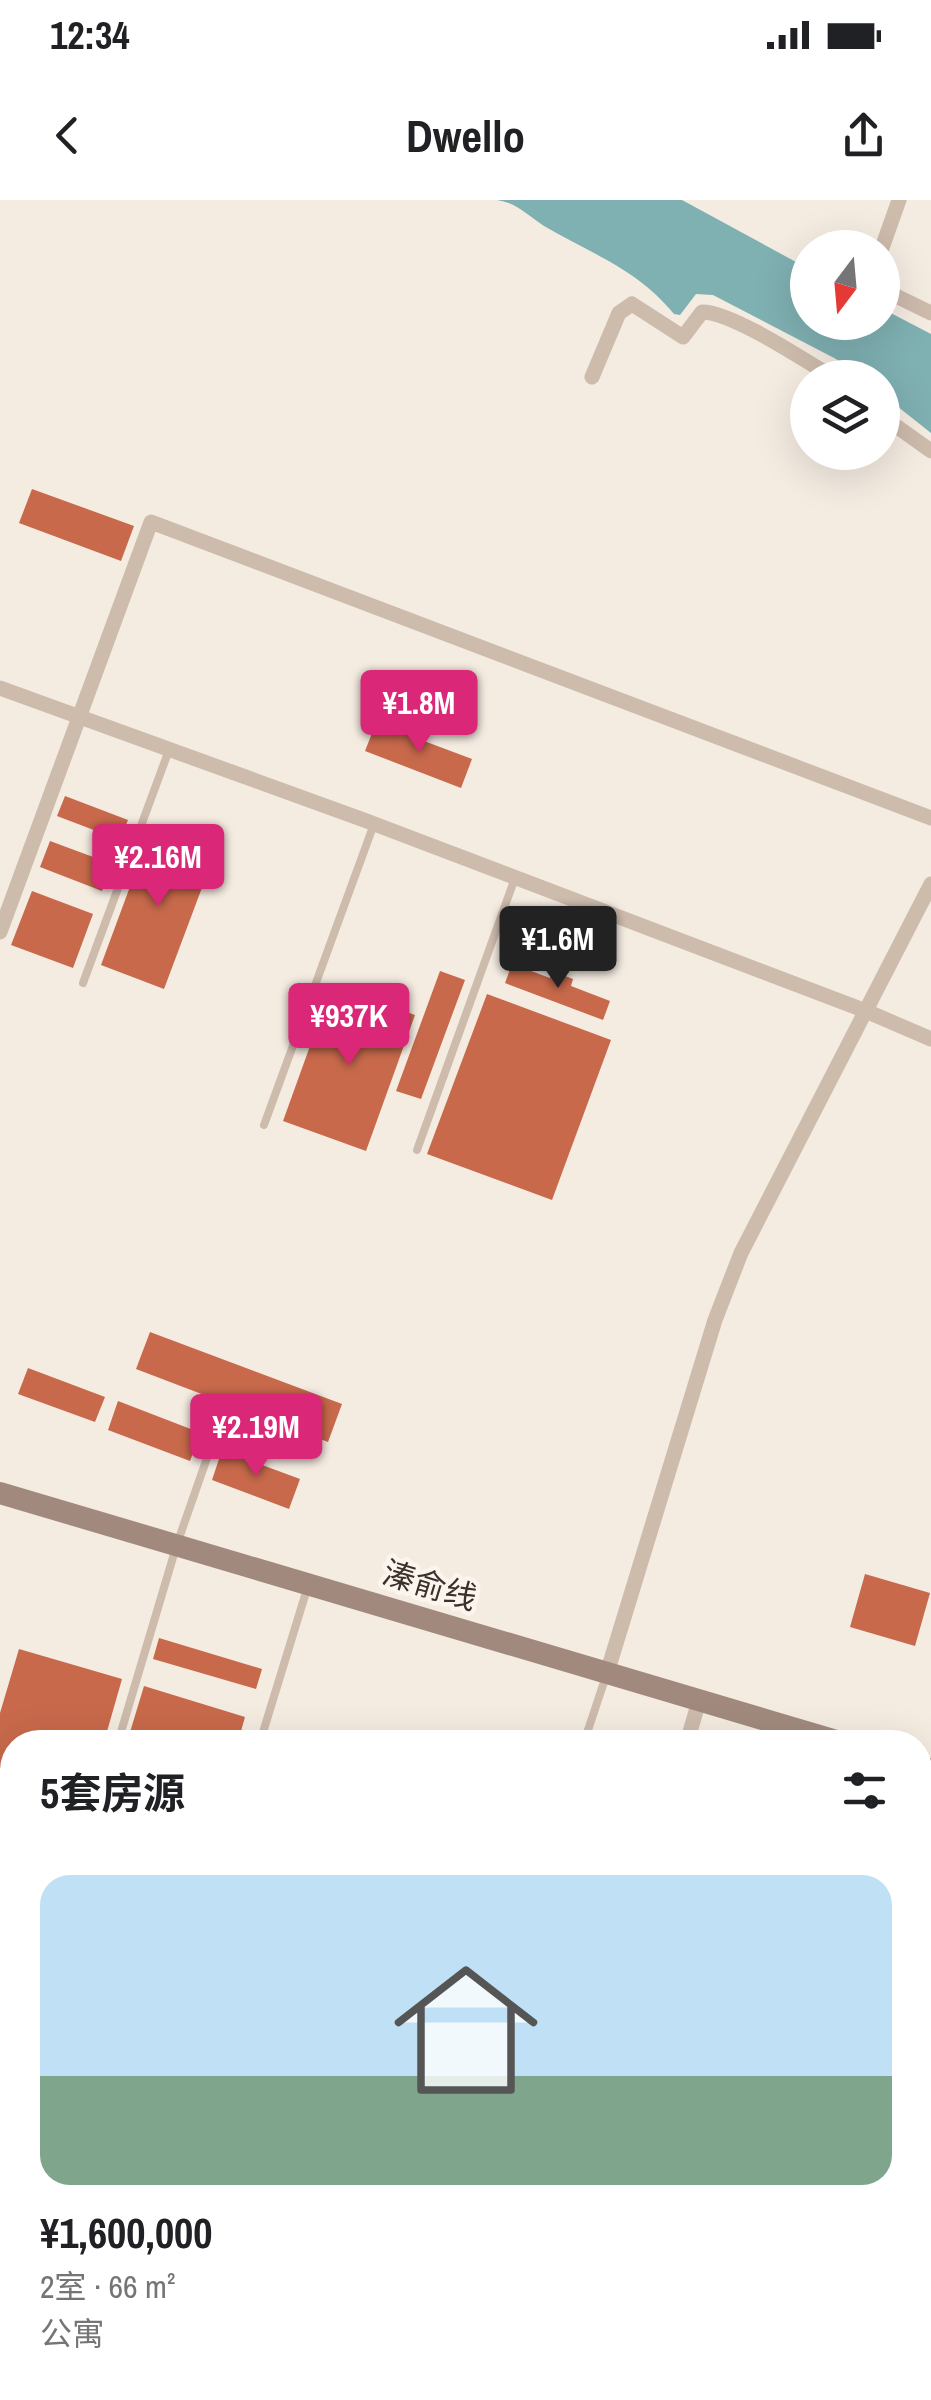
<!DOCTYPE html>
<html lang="zh">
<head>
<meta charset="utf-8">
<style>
	:root { --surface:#fff; --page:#f6f6f6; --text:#202124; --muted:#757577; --accent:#db2777 }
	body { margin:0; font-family:"Archivo Narrow","Noto Sans SC",sans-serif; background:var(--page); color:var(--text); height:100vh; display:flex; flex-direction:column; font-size:38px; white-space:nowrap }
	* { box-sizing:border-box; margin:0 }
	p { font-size:32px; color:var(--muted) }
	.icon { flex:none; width:55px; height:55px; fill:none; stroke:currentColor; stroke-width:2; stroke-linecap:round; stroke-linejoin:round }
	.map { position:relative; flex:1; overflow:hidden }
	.drawer { position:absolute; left:0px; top:1530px; width:932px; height:670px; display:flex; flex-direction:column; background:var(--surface); border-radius:40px 40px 0 0; box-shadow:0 10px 40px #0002 }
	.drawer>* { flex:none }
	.needle { width:65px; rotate:196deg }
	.fabs { position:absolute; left:790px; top:30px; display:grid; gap:20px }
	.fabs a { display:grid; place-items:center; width:110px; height:110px; border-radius:50%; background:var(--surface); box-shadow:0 10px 40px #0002; font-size:50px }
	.price { position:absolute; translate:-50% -85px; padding:0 22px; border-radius:10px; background:var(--accent); color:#fff; font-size:32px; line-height:65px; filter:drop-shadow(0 2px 5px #0008) }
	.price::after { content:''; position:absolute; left:50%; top:60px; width:30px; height:22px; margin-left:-15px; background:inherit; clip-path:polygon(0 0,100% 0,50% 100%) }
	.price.active { background:#222; color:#fff }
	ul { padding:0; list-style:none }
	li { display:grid; align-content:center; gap:20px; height:530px; padding:0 40px }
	li span { display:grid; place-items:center; height:310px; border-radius:30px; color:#555 }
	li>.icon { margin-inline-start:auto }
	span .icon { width:180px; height:180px; fill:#fffc; stroke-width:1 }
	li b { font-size:42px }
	h2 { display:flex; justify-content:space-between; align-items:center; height:120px; padding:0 40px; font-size:42px }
	.status { display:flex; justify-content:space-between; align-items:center; height:70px; padding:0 50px; background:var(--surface); direction:ltr }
	.status svg { height:28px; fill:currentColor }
	header { display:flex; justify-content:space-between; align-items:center; height:130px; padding:0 40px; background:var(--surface); font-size:45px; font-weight:700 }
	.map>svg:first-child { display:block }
</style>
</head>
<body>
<div class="status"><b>12:34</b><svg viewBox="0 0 49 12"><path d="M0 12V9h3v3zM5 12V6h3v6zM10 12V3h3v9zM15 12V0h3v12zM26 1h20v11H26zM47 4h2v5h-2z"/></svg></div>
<header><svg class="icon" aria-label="back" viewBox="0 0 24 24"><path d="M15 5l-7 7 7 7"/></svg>Dwello<svg class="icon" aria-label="share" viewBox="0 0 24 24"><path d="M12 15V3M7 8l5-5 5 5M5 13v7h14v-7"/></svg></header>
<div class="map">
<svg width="931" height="2200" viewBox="0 0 931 2200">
	<rect width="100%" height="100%" fill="#f4ebe1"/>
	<path fill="#7fb0b2" d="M497,0H682L807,68L808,122H882L883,109L931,134V233L883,195L882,178L859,177L836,159L713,95L696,94L680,115L674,114C637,69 592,54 544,26C527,15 517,3 497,0Z"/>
	<path fill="#c8694b" d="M32,289L134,326L121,361L19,323Z
		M376,523L472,559L461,588L365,551Z
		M65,596L128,620L120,640L57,616Z
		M151,630L215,653L164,789L101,765Z
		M50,641L112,664L102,691L40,667Z
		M32,691L93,714L73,768L11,745Z
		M512,764L550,778L552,771L573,779L571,786L610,801L603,820L505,783Z
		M440,771L465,780L421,899L396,891Z
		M332,785L415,815L366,951L283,921Z
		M487,794L611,840L552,1000L427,954Z
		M150,1132L342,1204L328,1242L136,1169Z
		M28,1168L105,1197L95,1222L18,1194Z
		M118,1201L201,1233L190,1261L108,1230Z
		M222,1250L300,1279L289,1309L212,1280Z
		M865,1374L930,1393L915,1446L850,1427Z
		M159,1438L262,1469L256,1489L153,1459Z
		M19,1449L122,1479L104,1542H12V1572L0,1568V1513Z
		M144,1486L245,1517L238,1542H127Z
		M2,1580L12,1583V1661L0,1657Z
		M920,2001L931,2005V2066L920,2063Z
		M920,2101L931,2104V2164L920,2161Z
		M0,2109L12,2113V2147L0,2143Z
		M0,2162L12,2166V2188H45L41,2200H16L0,2195Z"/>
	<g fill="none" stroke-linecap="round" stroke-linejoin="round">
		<path stroke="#cdbbac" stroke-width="8" d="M83,783L169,550
			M264,925L374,624
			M417,950L515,678
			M118,1542L177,1344L222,1215
			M260,1542L307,1389
			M584,1542L606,1476
			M0,1683V1686
			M0,1882L12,1885
			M61,2200L64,2188"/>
		<path stroke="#cdbbac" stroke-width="15" d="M882,48L899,0
			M882,78L896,96L931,113
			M592,177L619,113L632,104L683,137L702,112C732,112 806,161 834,178
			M882,216L931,251
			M0,488L364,620L866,811L931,839
			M0,732L151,322L931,618
			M607,1473L715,1120L741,1053L931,684
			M687,1542L699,1501
			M0,1959L12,1963
			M799,2188L841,2200
			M489,2200L493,2188"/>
		<path stroke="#a18a7d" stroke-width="22" d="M0,1293L840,1542
			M920,1566L931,1570"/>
	</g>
	<g text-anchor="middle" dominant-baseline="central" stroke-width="9" stroke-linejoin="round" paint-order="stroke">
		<g font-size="32" fill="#3b302b" stroke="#fbf5ee">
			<text transform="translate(430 1385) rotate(17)">溱俞线</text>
		</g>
	</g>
</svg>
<div class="fabs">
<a><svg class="needle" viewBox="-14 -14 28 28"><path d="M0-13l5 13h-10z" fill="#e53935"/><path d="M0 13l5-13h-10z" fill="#757577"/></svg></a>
<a><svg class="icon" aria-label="layers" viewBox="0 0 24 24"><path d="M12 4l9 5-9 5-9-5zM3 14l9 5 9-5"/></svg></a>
</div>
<b class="price" style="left:419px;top:555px">¥1.8M</b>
<b class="price" style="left:158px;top:709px">¥2.16M</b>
<b class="price active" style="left:558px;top:791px">¥1.6M</b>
<b class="price" style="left:349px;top:868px">¥937K</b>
<b class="price" style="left:256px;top:1279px">¥2.19M</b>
<section class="drawer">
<h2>5套房源<svg class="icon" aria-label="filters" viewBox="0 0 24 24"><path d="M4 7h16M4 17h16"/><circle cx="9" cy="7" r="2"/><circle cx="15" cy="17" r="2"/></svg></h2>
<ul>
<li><span style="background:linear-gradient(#bfe0f5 65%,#7fa58c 0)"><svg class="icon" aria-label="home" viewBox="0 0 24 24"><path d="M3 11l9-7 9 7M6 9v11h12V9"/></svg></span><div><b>¥1,600,000</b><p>2室 · 66 m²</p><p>公寓</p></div></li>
</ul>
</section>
</div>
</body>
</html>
